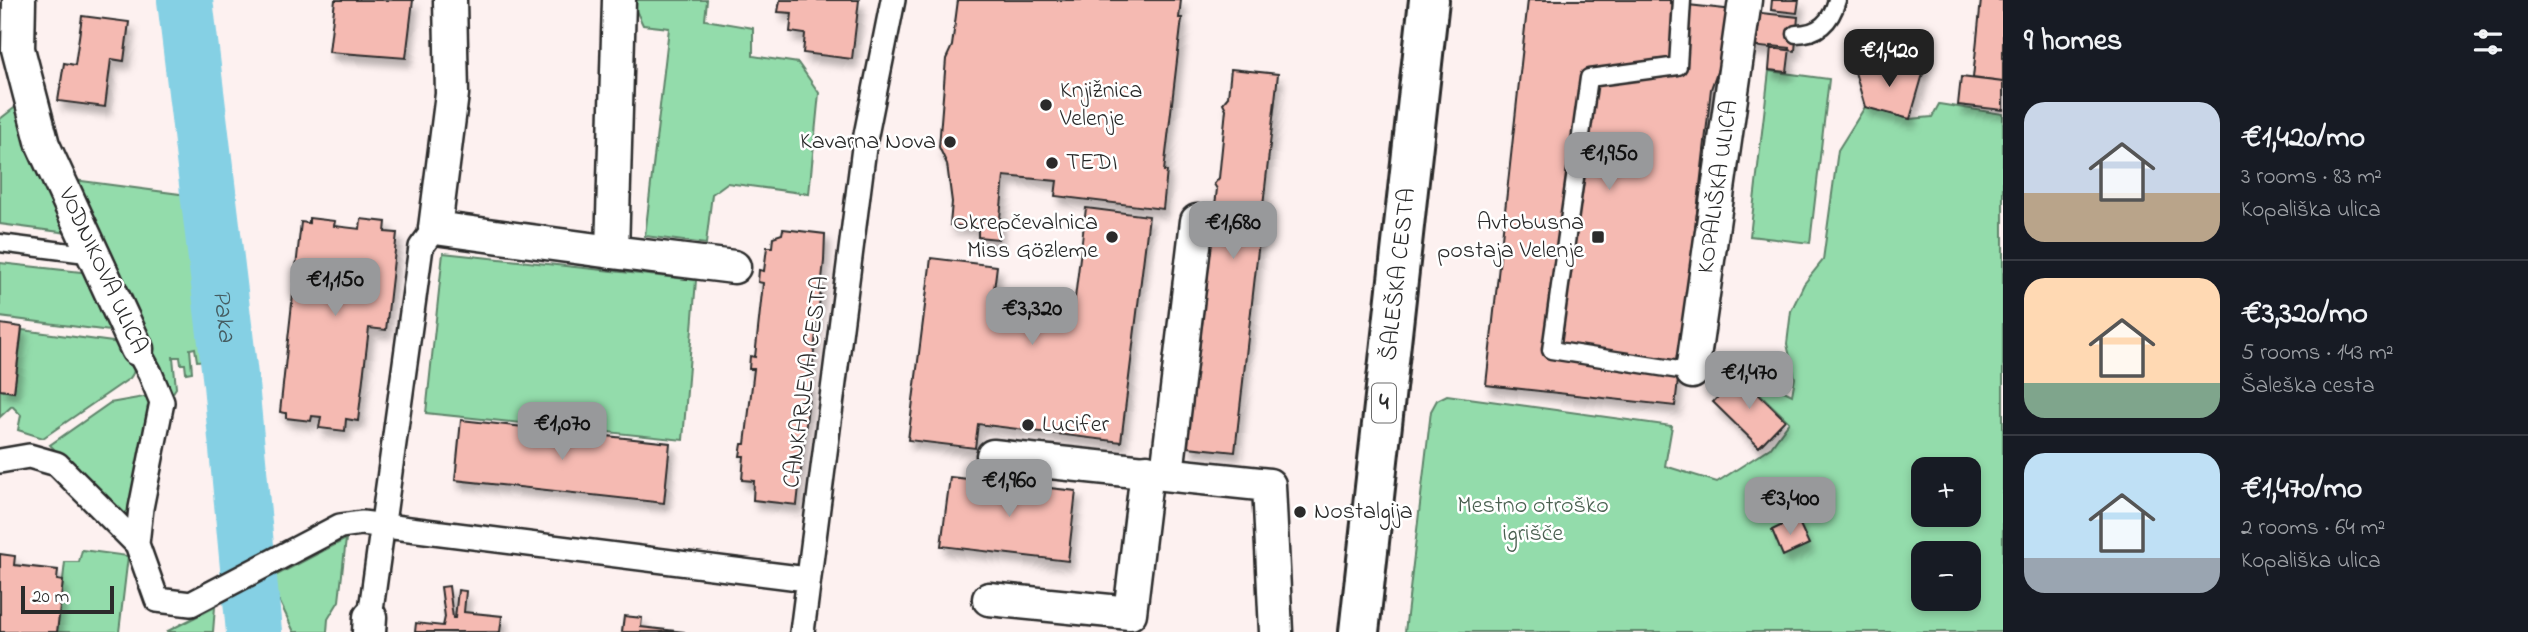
<!DOCTYPE html>
<html lang="en">
<head>
<meta charset="utf-8">
<style>
	:root { --surface:#171b24; --page:#20242c; --text:#f1f3f6; --muted:#9ea1a6; --line:#363941; --accent:#98999b }
	body { margin:0; font-family:"Indie Flower",sans-serif; background:var(--page); color:var(--text); height:100vh; display:flex; flex-direction:column; font-size:26px; white-space:nowrap }
	* { box-sizing:border-box; margin:0 }
	p { font-size:23px; color:var(--muted) }
	.icon { flex:none; width:38px; height:38px; fill:none; stroke:currentColor; stroke-width:2; stroke-linecap:round; stroke-linejoin:round }
	.map { position:relative; flex:1; overflow:hidden }
	.sheet { display:flex; flex-direction:column; background:var(--surface); width:525px }
	.sheet>* { flex:none }
	.controls { position:absolute; left:1911px; top:457px; display:grid; gap:14px }
	.controls a { display:grid; place-items:center; width:70px; height:70px; border-radius:14px; background:var(--surface); box-shadow:0 4px 10px #0003; font-size:35px }
	.scale { position:absolute; left:21px; bottom:18px; width:93px; box-sizing:border-box; padding-left:7px; border:4px solid #2b2b2b; border-top:0; font-size:19px; line-height:24px; white-space:nowrap; color:#2b2b2b; -webkit-text-stroke:5px #fff; paint-order:stroke }
	.price { position:absolute; translate:-50% -60px; padding:0 16px; border-radius:14px; background:var(--accent); color:#111; font-size:23px; line-height:46px; filter:drop-shadow(0 2px 4px #0008) }
	.price::after { content:''; position:absolute; left:50%; top:42px; width:21px; height:16px; margin-left:-10px; background:inherit; clip-path:polygon(0 0,100% 0,50% 100%) }
	.price.active { background:#222; color:#fff }
	ul { padding:0; list-style:none }
	li { display:flex; align-items:center; gap:21px; height:175px; padding:0 21px }
	li+li { border-top:2px solid var(--line) }
	li span { display:grid; place-items:center; flex:none; width:196px; height:140px; border-radius:21px; color:#555 }
	li>.icon { margin-inline-start:auto }
	span .icon { width:84px; height:84px; fill:#fffc; stroke-width:1 }
	li b { font-size:30px }
	h2 { display:flex; justify-content:space-between; align-items:center; height:84px; padding:0 21px; font-size:30px }
	main { display:flex; flex:1; min-height:0 }
	.map>svg:first-child { display:block }
</style>
</head>
<body>
<main>
<div class="map">
<svg width="2003" height="632" viewBox="0 0 2003 632">
	<defs>
		<filter id="shadow"><feDropShadow dx="4.5" dy="8" stdDeviation="3.5" flood-color="#0004"/></filter>
	</defs>
	<rect width="100%" height="100%" fill="#fdf1f0"/>
	<filter id="ink" filterUnits="userSpaceOnUse"><feTurbulence type="fractalNoise" baseFrequency=".0143" numOctaves="2"/><feDisplacementMap in="SourceGraphic" scale="14" xChannelSelector="R" yChannelSelector="G"/><feConvolveMatrix kernelMatrix="1 2 1 2 8 2 1 2 1" color-interpolation-filters="sRGB"/></filter>
	<g filter="url(#ink)">
		<path fill="#93dcab" stroke="#5f846b" stroke-width="2" fill-rule="evenodd" d="M631,0H707L705,20L753,28V56L798,63L819,93L809,194L727,183L712,194L706,244L645,236L669,28L643,25Z
			M1769,71L1829,79L1810,243L1750,236Z
			M1939,104L2003,114V632H1405L1431,411L1437,400L1447,395L1672,426L1665,466L1717,482L1770,448L1789,422L1728,363L1792,395L1795,378L1787,344L1791,311L1804,284L1823,260L1838,150L1865,107L1910,119L1932,117ZM1923,469H1969V514H1923ZM1923,553H1969V598H1923Z
			M18,105L68,233L0,224V119Z
			M74,180L187,195L207,360L197,361L195,348L190,349L192,372L186,373L185,364H181L180,357H173L176,388L170,397Z
			M443,253L696,280L683,440L426,413Z
			M0,263L90,273L115,326L110,331L0,317Z
			M22,330L120,343C128,355 141,365 130,378L43,438L18,430L21,415L12,406L0,417V390L14,392Z
			M149,396L156,406L135,501L123,518L50,445L110,403Z
			M346,539L339,601L328,619L327,632H294L269,579Z
			M82,550L128,556L119,632H57L65,562H79Z
			M215,607L213,632H166Z"/>
		<g fill="none" stroke-linecap="round" stroke-linejoin="round">
			<path stroke="#85d0e4" stroke-width="56" id="s1" d="M185,0L231,384L254,632"/>
		</g>
		<path fill="#f5bab2" stroke="#2b2b2b" stroke-width="2" filter="url(#shadow)" d="M335,0H413L406,58L329,52Z
			M780,0H859L852,59L803,53L805,34L790,32L792,13L778,12Z
			M958,0H1181L1179,18H1182L1164,171H1167L1163,209L1055,196L1057,181L1004,176L998,239L978,237V228L950,225L952,202L947,164L939,147L946,59L952,46Z
			M1528,0H1670V3L1798,17L1795,51L1727,43L1711,89L1675,406L1486,385Z
			M1772,0H1799L1797,13L1771,10Z
			M1981,0H2003V82L1973,78Z
			M82,16L129,22L124,61L111,59L105,107L58,101L64,63L75,65Z
			M1771,46L1790,48L1787,72L1769,70Z
			M1853,65L1914,71L1915,66L1925,67L1910,119L1865,107Z
			M1231,69L1278,74L1235,452L1188,447L1190,411L1201,336L1199,330L1202,326L1204,304L1202,298L1206,292L1213,224L1210,219L1214,213L1217,189L1214,184L1219,178L1226,109L1223,103L1228,97Z
			M1961,77L2003,82V110L1958,105Z
			M1086,208L1149,216L1121,442L978,424L975,448L908,440L931,258L997,266L991,313L1072,323Z
			M309,218L335,221L334,226L360,229L361,219L386,222L385,232L397,233L386,330L369,328L358,421L346,419L345,431L319,428L321,417L312,416L311,421L286,418V413L280,412L301,222L309,223Z
			M783,229L825,234L824,261L797,505L753,500L754,481L742,480L744,456H740L742,444H745L754,369H749L750,356L755,357L763,283L758,282L759,270L764,271L767,247H772L773,237L782,234Z
			M0,324L22,327L14,392L0,390Z
			M1739,375L1785,420L1759,447L1713,402Z
			M461,420L670,443L664,503L455,480Z
			M950,477L1076,491L1068,561L941,546Z
			M1797,518L1809,544L1783,556L1772,530Z
			M0,554L15,556L14,565L58,570L57,580L63,581L57,632H0Z
			M449,586L453,618H455L458,590L466,591L464,612L502,616L500,632H415L416,623L443,626L445,617L441,587Z
			M624,616L642,618L641,627L685,632H622Z"/>
		<g fill="none" stroke-linecap="round" stroke-linejoin="round">
			<g stroke="#2b2b2b" stroke-width="21">
				<path id="service" d="M1682,0L1678,66L1589,78L1551,350L1692,372
					M1796,34C1819,34 1831,22 1837,0
					M0,243L94,255"/>
			</g>
			<g stroke="#2b2b2b" stroke-width="28">
				<path id="pedestrian" d="M0,461L29,456L57,464L137,544L157,600L191,604L340,526L362,523L807,579
					M137,544L141,508L162,402L150,373L137,349
					M370,617L421,247L435,228
					M802,632L865,140L893,0"/>
			</g>
			<g stroke="#2b2b2b" stroke-width="37">
				<g id="minor">
					<path d="M19,0L18,49L43,145L137,349"/>
					<path d="M450,0L452,94L435,228L612,252L734,267"/>
					<path d="M612,252L619,0"/>
					<path id="s2" d="M1692,372L1745,0"/>
					<path d="M993,456L1269,485L1276,632"/>
					<path d="M1167,473L1197,221"/>
					<path d="M989,599L1130,613L1147,471"/>
					<path d="M369,632L370,617"/>
				</g>
			</g>
			<g stroke="#2b2b2b" stroke-width="44">
				<g id="primary">
					<path id="s3" d="M1359,632L1429,0"/>
				</g>
			</g>
			<use href="#service" stroke="#fff" stroke-width="16"/>
			<use href="#pedestrian" stroke="#fff" stroke-width="23"/>
			<use href="#minor" stroke="#fff" stroke-width="32"/>
			<use href="#primary" stroke="#fff" stroke-width="38"/>
		</g>
	</g>
	<g fill="#2b2b2b" stroke="#fff" stroke-width="2.5">
		<circle cx="1046" cy="105" r="7"/>
		<circle cx="950" cy="142" r="7"/>
		<circle cx="1052" cy="163" r="7"/>
		<circle cx="1112" cy="237" r="7"/>
		<rect x="1591" y="230" width="14" height="14" rx="3.5"/>
		<circle cx="1028" cy="425" r="7"/>
		<circle cx="1300" cy="512" r="7"/>
	</g>
	<g text-anchor="middle" dominant-baseline="central" stroke-width="5" stroke-linejoin="round" paint-order="stroke">
		<rect fill="#fff" stroke="#6b6b6b" stroke-width="2" x="1372" y="383.5" width="24" height="39" rx="5"/>
		<g font-size="23" font-weight="bold" fill="#2b2b2b">
			<text x="1384" y="403">4</text>
		</g>
		<g font-size="24" fill="#2b2b2b" stroke="#fff" text-anchor="start">
			<text x="1060" y="91">Knjižnica<tspan x="1060" dy="28">Velenje</tspan></text>
			<text x="936" y="142" text-anchor="end">Kavarna Nova</text>
			<text x="1066" y="163">TEDI</text>
			<text x="1098" y="223" text-anchor="end">Okrepčevalnica<tspan x="1098" dy="28">Miss Gözleme</tspan></text>
			<text x="1584" y="223" text-anchor="end">Avtobusna<tspan x="1584" dy="28">postaja Velenje</tspan></text>
			<text x="1042" y="425">Lucifer</text>
			<text x="1314" y="512">Nostalgija</text>
		</g>
		<g font-size="24" fill="#2b2b2b" stroke="#fff">
			<text stroke="none"><textPath href="#s2" startOffset="187">KOPALIŠKA ULICA</textPath></text>
			<text transform="translate(102 271) rotate(65)">VODNIKOVA ULICA</text>
			<text stroke="none"><textPath href="#s3" startOffset="360">ŠALEŠKA CESTA</textPath></text>
			<text transform="translate(807 382) rotate(-82)">CANKARJEVA CESTA</text>
		</g>
		<g font-size="24" fill="#4a6051" stroke="#fff">
			<text x="1533" y="506">Mestno otroško<tspan x="1533" dy="28">igrišče</tspan></text>
		</g>
		<g font-size="26" font-style="italic" fill="#465d62" stroke="#fff">
			<text stroke="none"><textPath href="#s1" startOffset="318">Paka</textPath></text>
		</g>
	</g>
</svg>
<div class="controls">
<a>+</a>
<a>−</a>
</div>
<div class="scale">20 m</div>
<b class="price active" style="left:1889px;top:89px">€1,420</b>
<b class="price" style="left:1609px;top:192px">€1,950</b>
<b class="price" style="left:1233px;top:261px">€1,680</b>
<b class="price" style="left:335px;top:318px">€1,150</b>
<b class="price" style="left:1032px;top:347px">€3,320</b>
<b class="price" style="left:1749px;top:411px">€1,470</b>
<b class="price" style="left:562px;top:462px">€1,070</b>
<b class="price" style="left:1009px;top:519px">€1,960</b>
<b class="price" style="left:1790px;top:537px">€3,400</b>
</div>
<section class="sheet">
<h2>9 homes<svg class="icon" aria-label="filters" viewBox="0 0 24 24"><path d="M4 7h16M4 17h16"/><circle cx="9" cy="7" r="2"/><circle cx="15" cy="17" r="2"/></svg></h2>
<ul>
<li><span style="background:linear-gradient(#c9d6e8 65%,#b9a48a 0)"><svg class="icon" aria-label="home" viewBox="0 0 24 24"><path d="M3 11l9-7 9 7M6 9v11h12V9"/></svg></span><div><b>€1,420/mo</b><p>3 rooms · 83 m²</p><p>Kopališka ulica</p></div></li>
<li><span style="background:linear-gradient(#ffd9b3 75%,#7fa58c 0)"><svg class="icon" aria-label="home" viewBox="0 0 24 24"><path d="M3 11l9-7 9 7M6 9v11h12V9"/></svg></span><div><b>€3,320/mo</b><p>5 rooms · 143 m²</p><p>Šaleška cesta</p></div></li>
<li><span style="background:linear-gradient(#bfe0f5 75%,#9aa5b1 0)"><svg class="icon" aria-label="home" viewBox="0 0 24 24"><path d="M3 11l9-7 9 7M6 9v11h12V9"/></svg></span><div><b>€1,470/mo</b><p>2 rooms · 64 m²</p><p>Kopališka ulica</p></div></li>
</ul>
</section>
</main>
</body>
</html>
